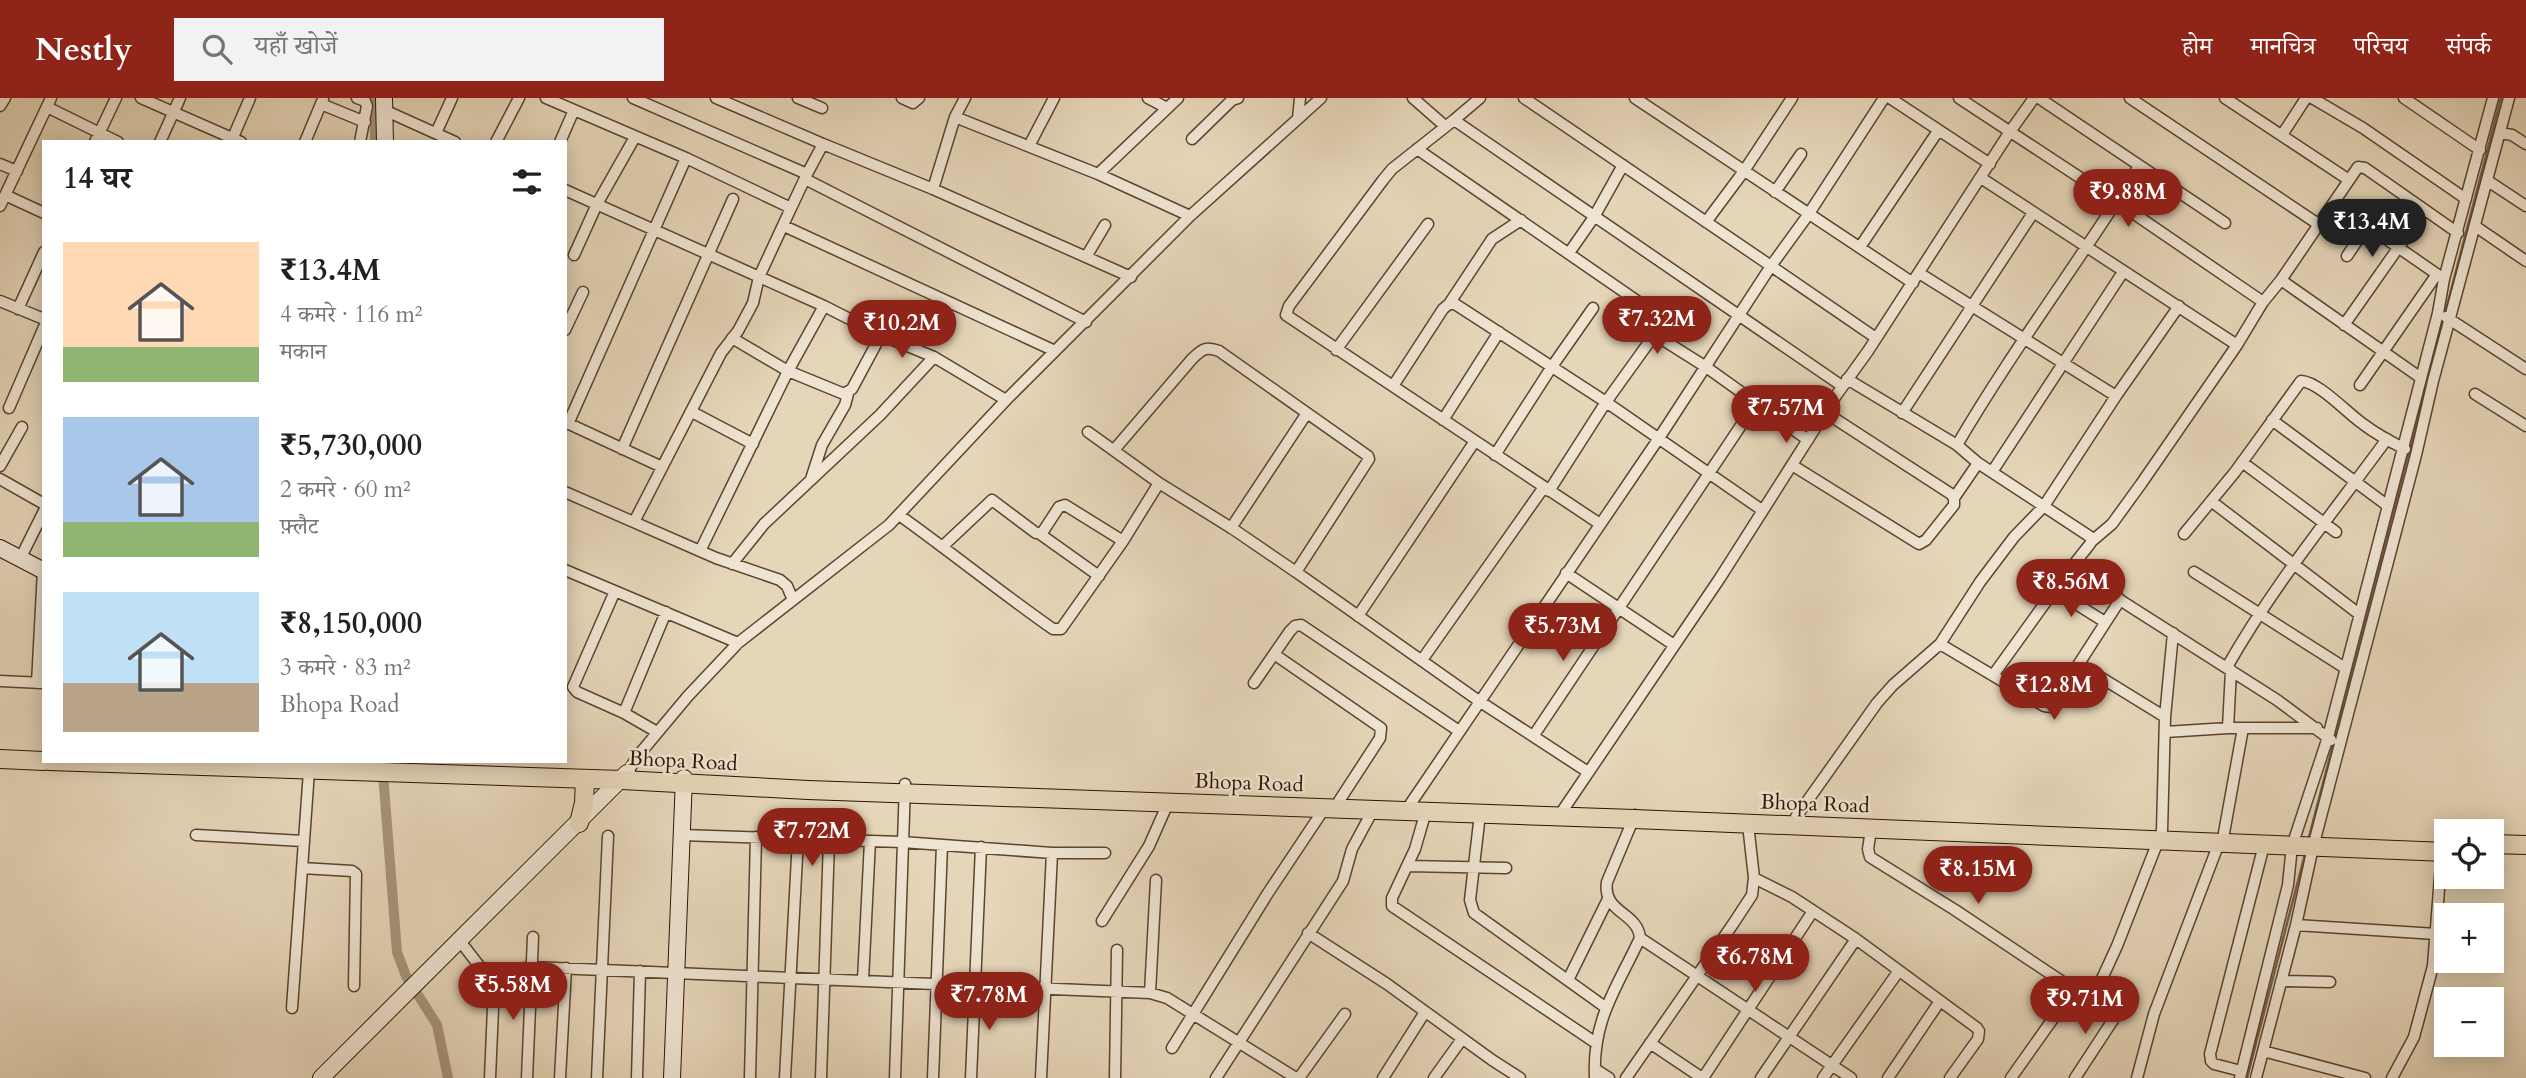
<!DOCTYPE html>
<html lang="hi">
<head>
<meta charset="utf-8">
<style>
	:root { --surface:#fff; --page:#f2f2f2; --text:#202124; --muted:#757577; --accent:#8f2418 }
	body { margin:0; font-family:Cardo,"Noto Serif Devanagari",serif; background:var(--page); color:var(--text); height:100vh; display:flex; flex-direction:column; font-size:26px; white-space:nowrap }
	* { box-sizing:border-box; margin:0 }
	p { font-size:23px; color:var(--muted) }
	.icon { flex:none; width:38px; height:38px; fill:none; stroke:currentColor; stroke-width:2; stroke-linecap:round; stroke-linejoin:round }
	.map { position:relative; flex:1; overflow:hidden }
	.details { position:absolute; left:42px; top:42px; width:525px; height:623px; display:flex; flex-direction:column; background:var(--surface); border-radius:0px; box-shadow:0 4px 18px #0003 }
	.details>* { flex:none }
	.fabs { position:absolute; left:2434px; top:721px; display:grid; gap:14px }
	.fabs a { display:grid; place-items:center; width:70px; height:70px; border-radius:0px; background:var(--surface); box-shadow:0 4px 18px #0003; font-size:35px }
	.price { position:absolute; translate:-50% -60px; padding:0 16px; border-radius:24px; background:var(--accent); color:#fff; font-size:23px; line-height:46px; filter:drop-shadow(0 2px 4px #0008) }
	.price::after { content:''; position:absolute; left:50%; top:42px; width:21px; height:16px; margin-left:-10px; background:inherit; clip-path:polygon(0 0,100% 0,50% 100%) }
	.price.current { background:#222; color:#fff }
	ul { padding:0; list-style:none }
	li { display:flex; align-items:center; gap:21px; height:175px; padding:0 21px }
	li span { display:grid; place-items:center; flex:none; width:196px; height:140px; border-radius:0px; color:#555 }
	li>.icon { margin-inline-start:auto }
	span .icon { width:84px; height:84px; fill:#fffc; stroke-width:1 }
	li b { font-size:30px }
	h2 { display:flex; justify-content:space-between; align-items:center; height:84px; padding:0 21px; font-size:30px }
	header { display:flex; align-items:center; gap:42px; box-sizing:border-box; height:98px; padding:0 35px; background:var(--accent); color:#fff }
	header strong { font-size:33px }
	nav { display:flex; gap:38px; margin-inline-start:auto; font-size:24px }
	.search { width:490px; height:63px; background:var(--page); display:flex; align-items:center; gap:18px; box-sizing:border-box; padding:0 24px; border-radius:0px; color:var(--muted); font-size:26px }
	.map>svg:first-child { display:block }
</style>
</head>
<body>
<header>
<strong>Nestly</strong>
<div class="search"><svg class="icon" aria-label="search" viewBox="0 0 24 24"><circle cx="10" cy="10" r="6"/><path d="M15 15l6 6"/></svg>यहाँ खोजें</div>
<nav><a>होम</a><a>मानचित्र</a><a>परिचय</a><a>संपर्क</a></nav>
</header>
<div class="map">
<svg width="2526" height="980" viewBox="0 0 2526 980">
	<rect width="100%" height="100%" fill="#e6d6b9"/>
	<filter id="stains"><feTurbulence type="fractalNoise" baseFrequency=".00286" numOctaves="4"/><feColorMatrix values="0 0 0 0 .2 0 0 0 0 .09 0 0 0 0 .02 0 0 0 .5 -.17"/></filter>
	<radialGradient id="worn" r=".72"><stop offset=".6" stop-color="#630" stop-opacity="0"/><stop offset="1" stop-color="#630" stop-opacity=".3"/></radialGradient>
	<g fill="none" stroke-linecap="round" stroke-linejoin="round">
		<path stroke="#766049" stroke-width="2.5" d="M2308,743L2501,0
			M2247,980L2305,756"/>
		<path stroke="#a7947a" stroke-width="10" d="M374,0L375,44
			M382,663L397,854L406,878L437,927L448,980"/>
		<g stroke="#5b442e" stroke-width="13">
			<path id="street" d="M141,0L241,44
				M357,0L365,3L367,8L360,44
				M546,0L686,60L791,110L807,76L633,0
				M716,0L823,46L807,76
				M798,0L822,10
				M902,0L913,5L919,0
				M965,0L955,19L1098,76L1190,118
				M1148,0L1167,10
				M1413,0L1445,28
				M1524,0L1771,168L1808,117L1884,0
				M1635,0L1913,185
				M1890,0L1990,66
				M1959,0L2117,104L2263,204
				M2039,0L2225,125
				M2130,0L2318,126
				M2225,0L2349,82
				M2312,0L2363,30L2466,101
				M2404,0L2480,52
				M321,6L365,24
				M0,8L5,0
				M47,9L118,44
				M384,12L455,44
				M1298,21L1300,0
				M1454,22L1480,0
				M436,35L452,0
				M2500,35L2512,37L2526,46
				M2282,37L2306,0
				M1192,41L1232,2L1238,0
				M95,44L116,0
				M160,44L180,0
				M231,44L250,0
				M305,44L323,1
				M496,44L519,0
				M560,44L574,12
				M823,46L933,91L1131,179
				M1029,48L1054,0
				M1417,51L1643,207
				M0,66L17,73
				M1098,76L1178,0
				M1981,80L2237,247
				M805,81L1086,224
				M2488,83L2526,108
				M933,91L955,19
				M565,92L824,208L788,273L700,453
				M1775,94L1801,56
				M5,97L44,115
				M2334,105L2441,179
				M0,108L51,0
				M1706,124L1744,73L1792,0
				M784,128L1055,253
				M2475,128L2526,163
				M1860,149L1938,33
				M1569,155L1594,119L1623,67
				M574,157L597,106L635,39
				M2347,158L2367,128
				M1086,159L1105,127
				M1919,175L2116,298
				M2281,182L2421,280
				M0,203L44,221
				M1449,206L1492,141L1521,122
				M824,208L881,237L934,259
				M18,211L44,154
				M2446,219L2526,271
				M2344,227L2424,113
				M565,232L583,194
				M732,240L788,273L844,296L852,291L881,237
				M1336,252L1428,126
				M1847,281L1957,347L1978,365L2092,440L2090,446L2063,480L1994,576
				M2360,287L2437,176
				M1393,288L1443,211L1449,206H1455L1606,304L1762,412
				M2475,296L2526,328
				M9,310L44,229
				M692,314L753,346
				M1902,315L2033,115
				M1443,322L1499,234
				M2272,322L2388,408
				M565,324L662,369
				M568,326L686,60
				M1957,347C2013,251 2080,163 2139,68
				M622,351L733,101
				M1114,352L1192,261C1202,251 1206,248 1219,253L1368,358L1369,361L1296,474L1233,431L1159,385
				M1495,357L1551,270L1593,210
				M2242,364L2336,434
				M1792,367L1919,446L1926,442L1954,407V400L1951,396L1826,315
				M0,368L22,329
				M1992,374L2123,174
				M0,381L44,406
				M811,381L822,347L845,307L848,296
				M1549,393L1606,304L1652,240H1660L1706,269L1808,342
				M565,394L716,460L780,482L787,488L793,502
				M1954,400L1978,365
				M2211,403L2359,516
				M899,417C951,454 1000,494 1053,531H1061L1123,443L1159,385L1088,334
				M634,424L721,255L738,233L753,205L759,179L791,110
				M1600,426L1286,217L1289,208L1383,82L1392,71L1454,22L1842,288
				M1231,430L1307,315
				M1040,436L1099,478
				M2184,436L2235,374L2301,283C2319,284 2347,315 2363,326C2376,336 2391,344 2405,351
				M2092,443L2112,426L2141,386L2237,247L2263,204L2281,182L2358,69L2365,70L2458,135
				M943,448L992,402L1036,435H1042L1059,409L1065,407L1123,443
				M20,461L44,413
				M732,466L764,426L880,317L934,259L1006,302
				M2074,466L2107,487L2120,502L2277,602L2331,642
				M565,472L738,545
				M1296,474L1479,603L1588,674
				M2194,474L2345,570
				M1566,475L1674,547
				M2054,492L2105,524
				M615,493L573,589L577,594L624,615
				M1358,518L1475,343
				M1940,546L2044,608L2051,609L2120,502
				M1274,556L1381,630L1380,640L1339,703
				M1422,562L1544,389
				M2079,566L2165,619
				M2227,569C2273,488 2332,416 2387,341
				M0,583L43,585
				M37,585L43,473
				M1254,585L1290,533L1295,528L1301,527L1459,633
				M2228,630L2231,572
				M657,634L624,615L666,514
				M2165,634L2228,630H2317
				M1534,637L1756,305
				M627,675L637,659L688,598L738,545L889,427L1006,302L1190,118L1321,0
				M1411,705L1659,340L1771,168L1876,240
				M1563,712L1720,480L1835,299L1868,253L2009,35L2034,0
				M1426,713L1415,751L1392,800V808L1596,945
				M1480,716L1470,802L1474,815L1605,909
				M1796,719L1877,605L1893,587L1940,546L1980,484L2014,439L2044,408L2116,298L2179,208
				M1871,732L1868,751L1870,759L1955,812L2085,899L2094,898L2117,848L2162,733L2165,619L2173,535
				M2224,735L2243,630
				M196,737L303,743
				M681,737L902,744L1052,755L1041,980
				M1052,755H1105
				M1407,768L1506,770
				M302,770L352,773L356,776L354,888
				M1754,780L1792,799L1856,841L1977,930L1979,933L1978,941L1950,980
				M1102,823L1149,748L1168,705
				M2296,827L2436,836
				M1308,835L1387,886L1492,962L1520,980
				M1640,840L1851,980
				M460,843L494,887L490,980
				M863,882L870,743
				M1568,882L1608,801
				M492,883L514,872L531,869L1150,895L1167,900L1296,980
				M2281,883L2330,884
				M1150,895L1156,782
				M292,910L309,673
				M1650,945L1702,980
				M1172,950L1268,795L1324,711
				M2263,953L2365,980
				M1595,971L1609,980
				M2241,973L2214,966L2211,963L2210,956L2264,747
				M527,980L533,839
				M560,980L566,870
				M597,980L608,738
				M637,980L640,873
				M750,980L756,739
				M785,980L798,741
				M821,980L829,743
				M895,980L905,686
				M933,980L942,747
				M971,980L981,749
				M1115,980L1117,852
				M1216,980L1343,783L1352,751L1373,712
				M1299,980L1345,916
				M1383,980L1425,914
				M1434,980L1462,941
				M1595,980C1592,921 1617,890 1640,840C1638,814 1602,815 1607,784L1635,717
				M1626,980L1733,826L1752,797L1754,780L1748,726
				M1703,980L1813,813
				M1761,980L1856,841
				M1823,980L1898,874
				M1888,980L1940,903
				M2011,980L2074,891
				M2075,980L2113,922C2112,913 2099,907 2094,898
				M2137,980L2154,916L2219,745
				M2240,980L2288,787L2292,748L2328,639L2438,215L2444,181L2493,0
				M2256,980L2296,827L2313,749L2416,357L2433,283L2509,0
				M2392,980L2414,939L2433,868L2442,753"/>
		</g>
		<g stroke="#2d1300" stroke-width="18">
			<path id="secondary" d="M384,0L385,44
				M0,450L44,473
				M321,980L627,675
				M672,980L684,680"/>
		</g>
		<g stroke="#2d1300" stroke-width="20">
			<path id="primary" d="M0,661L44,663
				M49,663L622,682L808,692L1634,721L2446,754
				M579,725L584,705L585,681
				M2492,746L2526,747"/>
		</g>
		<use href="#street" stroke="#efe4d2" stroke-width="10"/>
		<use href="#secondary" stroke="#efe4d2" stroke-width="16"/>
		<use href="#primary" stroke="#e6d6b9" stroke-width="18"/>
	</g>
	<g text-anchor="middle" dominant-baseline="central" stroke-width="5" stroke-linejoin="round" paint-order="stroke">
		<g font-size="21" fill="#2d1300" stroke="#efe4d2">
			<text transform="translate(683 663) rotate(3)">Bhopa Road</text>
			<text transform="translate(1249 685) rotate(2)">Bhopa Road</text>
			<text transform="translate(1815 706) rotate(2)">Bhopa Road</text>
		</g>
	</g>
	<rect width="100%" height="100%" filter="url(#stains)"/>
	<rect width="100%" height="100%" fill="url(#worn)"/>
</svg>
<div class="fabs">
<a><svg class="icon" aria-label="locate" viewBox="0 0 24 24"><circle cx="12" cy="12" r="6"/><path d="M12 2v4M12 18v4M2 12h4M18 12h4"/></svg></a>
<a>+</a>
<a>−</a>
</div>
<b class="price" style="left:2128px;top:131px">₹9.88M</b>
<b class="price current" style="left:2372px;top:161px">₹13.4M</b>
<b class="price" style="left:1657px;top:258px">₹7.32M</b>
<b class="price" style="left:902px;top:262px">₹10.2M</b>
<b class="price" style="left:1786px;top:347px">₹7.57M</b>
<b class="price" style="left:2071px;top:521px">₹8.56M</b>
<b class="price" style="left:1563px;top:565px">₹5.73M</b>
<b class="price" style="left:2054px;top:624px">₹12.8M</b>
<b class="price" style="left:812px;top:770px">₹7.72M</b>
<b class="price" style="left:1978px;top:808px">₹8.15M</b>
<b class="price" style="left:1755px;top:896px">₹6.78M</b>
<b class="price" style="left:513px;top:924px">₹5.58M</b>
<b class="price" style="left:989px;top:934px">₹7.78M</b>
<b class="price" style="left:2085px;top:938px">₹9.71M</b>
<section class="details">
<h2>14 घर<svg class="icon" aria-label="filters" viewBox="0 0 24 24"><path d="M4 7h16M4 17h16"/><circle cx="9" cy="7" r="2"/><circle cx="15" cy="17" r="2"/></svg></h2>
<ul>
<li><span style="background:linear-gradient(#ffd9b3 75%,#8fb573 0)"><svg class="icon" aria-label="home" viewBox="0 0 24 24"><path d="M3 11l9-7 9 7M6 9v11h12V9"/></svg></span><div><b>₹13.4M</b><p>4 कमरे · 116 m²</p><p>मकान</p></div></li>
<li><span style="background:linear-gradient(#a9c7e8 75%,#8fb573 0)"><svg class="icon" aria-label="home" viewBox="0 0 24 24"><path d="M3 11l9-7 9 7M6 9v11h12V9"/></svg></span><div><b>₹5,730,000</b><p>2 कमरे · 60 m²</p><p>फ़्लैट</p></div></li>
<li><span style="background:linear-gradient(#bfe0f5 65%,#b9a48a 0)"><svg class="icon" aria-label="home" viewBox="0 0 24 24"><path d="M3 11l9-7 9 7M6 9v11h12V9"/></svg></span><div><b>₹8,150,000</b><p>3 कमरे · 83 m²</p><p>Bhopa Road</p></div></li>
</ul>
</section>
</div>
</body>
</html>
